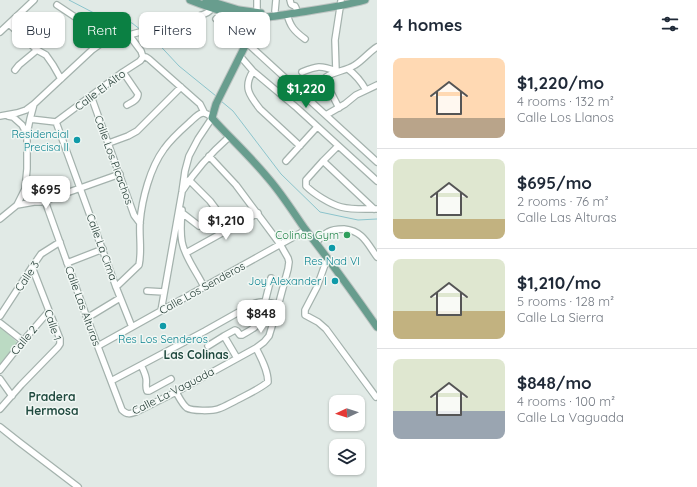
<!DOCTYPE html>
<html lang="en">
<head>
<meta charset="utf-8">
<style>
	:root { --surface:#fff; --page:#f6f6f7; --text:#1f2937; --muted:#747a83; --line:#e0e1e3; --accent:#0b8043 }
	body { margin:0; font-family:Quicksand,sans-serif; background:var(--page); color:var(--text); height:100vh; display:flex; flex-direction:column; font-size:15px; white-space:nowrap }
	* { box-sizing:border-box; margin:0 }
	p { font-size:13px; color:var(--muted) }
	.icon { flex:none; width:22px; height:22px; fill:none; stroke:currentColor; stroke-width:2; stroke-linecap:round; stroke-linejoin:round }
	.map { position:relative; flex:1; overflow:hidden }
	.side { display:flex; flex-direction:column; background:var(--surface); width:320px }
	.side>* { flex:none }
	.guide { position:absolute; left:12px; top:12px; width:305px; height:36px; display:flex; gap:8px }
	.needle { width:26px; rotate:266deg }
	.buttons { position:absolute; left:329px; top:395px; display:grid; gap:8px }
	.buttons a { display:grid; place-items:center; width:36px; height:36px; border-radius:8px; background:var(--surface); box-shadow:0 1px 3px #0004; font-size:20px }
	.price { position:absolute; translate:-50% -34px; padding:0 9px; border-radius:8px; background:#fff; color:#222; font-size:13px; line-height:26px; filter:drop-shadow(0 1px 2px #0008) }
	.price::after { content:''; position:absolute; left:50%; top:24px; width:12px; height:9px; margin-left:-6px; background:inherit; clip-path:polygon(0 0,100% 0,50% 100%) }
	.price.on { background:var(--accent); color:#fff }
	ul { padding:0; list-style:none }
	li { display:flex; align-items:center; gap:12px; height:100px; padding:0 16px }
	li+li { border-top:1px solid var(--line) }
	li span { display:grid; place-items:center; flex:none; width:112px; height:80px; border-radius:8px; color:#555 }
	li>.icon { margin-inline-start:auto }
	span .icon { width:48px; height:48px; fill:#fffc; stroke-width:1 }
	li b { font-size:17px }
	h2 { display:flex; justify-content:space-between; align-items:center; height:48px; padding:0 16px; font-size:17px }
	.tag { padding:0 14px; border-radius:8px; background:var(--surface); box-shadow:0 1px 3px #0004; font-size:14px; line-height:36px }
	.tag.on { background:var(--accent); color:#fff }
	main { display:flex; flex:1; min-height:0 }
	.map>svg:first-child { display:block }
</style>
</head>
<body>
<main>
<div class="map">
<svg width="377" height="487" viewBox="0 0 377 487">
	<rect width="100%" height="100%" fill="#e1eae6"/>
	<path fill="#bbdac3" d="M0,327L18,343L0,364Z"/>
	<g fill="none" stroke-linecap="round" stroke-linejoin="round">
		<path stroke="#8cc4cc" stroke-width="1" d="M69,0L94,13L132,23L141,30
			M146,32L151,36L179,66L216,96
			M221,101L233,111L281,174L320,212L358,220L377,219"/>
		<g stroke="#a4b2ad" stroke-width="8">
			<path id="minor" d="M257,0V13
				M290,0C291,5 291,5 295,6L296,8
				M57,5L93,29L114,37
				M275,11L276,0
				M287,14C290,26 294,31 305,39
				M216,19L246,44
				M9,24L37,50L46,55L53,65L61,79
				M0,32L34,0
				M129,35L141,51L143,57
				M247,43L377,162
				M240,56L253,71L297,108L377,181
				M143,57H146L149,59L200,104L204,112
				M348,69C356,75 361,81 366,90
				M15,70L19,65L37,50
				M253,71C243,87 249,95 260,109L300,146
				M336,71L335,40L341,1
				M123,72L138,94C138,100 132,102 127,105
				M302,72C317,66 320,65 336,71
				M91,96L134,215L140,223
				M339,108L325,81L326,77C335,71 346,71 355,65C363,60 369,52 377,47
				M326,115L345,104L356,95L377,85
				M0,116L17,113L26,110L34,104L49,90L92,50L106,40L129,35L199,16C205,14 211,12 213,6
				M30,119L56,122
				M56,122L116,287L132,327
				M56,122L123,72L140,61L143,57
				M27,134L30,119L34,104
				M109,143L128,136L137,131L181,87
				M338,146L323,161L306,180V186C314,194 330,204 341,207C353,210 366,209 377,209
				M286,161L317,127
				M323,161L374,209
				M189,180L210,201L230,228
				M25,189L27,194L34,202H41L120,174
				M183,190C196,169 211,153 229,137
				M45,201L87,318L122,410C127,415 130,414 136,412L176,392L256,348L264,342L269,336L277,310L288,269L289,262L288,258L280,244L236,185L209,156
				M17,205L34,202
				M182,210C181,221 180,231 182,242C185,258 197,272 204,287
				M181,212L199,226
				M0,219L17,205L25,189L27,169V134L22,125L13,117L8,116
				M316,242C320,239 324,234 328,232C333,229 339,229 344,229C363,231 367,243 377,257
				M186,253L258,213
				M327,259L317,287L305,310V315L318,322L326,329L376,397
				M67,263L103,249
				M116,287L139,265C142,251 139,237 140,222C142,199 150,168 164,149C171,139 180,131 189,123C198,115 202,108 212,118L198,139L189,156L185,171L182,192L161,311
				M147,291L164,292
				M265,302L271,278
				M0,316L32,267L41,254L60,242
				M87,318L120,298
				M0,323L23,341
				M98,346L306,230
				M208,346L224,336
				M237,358L224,336L235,330L237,331L240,335H242C261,324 263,325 251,305
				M141,365C143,369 145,373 146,378C147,383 145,386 147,391H149L171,379
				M0,370L23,341L49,311
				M0,379L12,396
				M111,381L205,331L253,304C262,300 269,302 278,305
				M176,392C179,397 182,404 187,408C192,411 212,411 218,409C224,407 229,404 235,401C246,395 258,390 268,382C268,370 261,358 256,348
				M0,409L21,385L58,347L60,344V339L32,267
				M0,427L19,442L78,487"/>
		</g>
		<g stroke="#bdc4c2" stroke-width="9">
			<path id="major" d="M190,0C208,7 227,14 246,17C260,19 275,16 289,14C314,10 340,7 365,0
				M206,0L239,10L261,13
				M257,13L258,18L257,22L216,104L212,118C230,138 251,157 268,178C282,194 293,212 305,229C330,261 354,294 377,327"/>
		</g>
		<use href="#minor" stroke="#fff" stroke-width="5.5"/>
		<use href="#major" stroke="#689d8e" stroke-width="7"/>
	</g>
	<g fill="#0f9aa8" stroke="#f1f7f4" stroke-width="1.5">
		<circle cx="77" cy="140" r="4"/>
		<circle cx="332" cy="248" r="4"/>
		<circle cx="335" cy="281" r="4"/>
		<circle cx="163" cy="326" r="4"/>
	</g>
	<circle fill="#2e9e5b" stroke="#f1f7f4" stroke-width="1.5" cx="347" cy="235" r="4"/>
	<g text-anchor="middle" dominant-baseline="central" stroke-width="3" stroke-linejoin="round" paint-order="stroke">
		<g font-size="11" fill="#223a33" stroke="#f1f7f4">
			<text transform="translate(100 90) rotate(-37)">Calle El Alto</text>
			<text transform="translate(114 160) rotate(70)">Calle Los Picachos</text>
			<text transform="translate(102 247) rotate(70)">Calle La Cima</text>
			<text transform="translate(27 276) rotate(-56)">Calle 3</text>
			<text transform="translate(202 288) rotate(-29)">Calle Los Senderos</text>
			<text transform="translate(83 306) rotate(70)">Calle Las Alturas</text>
			<text transform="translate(53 325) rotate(72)">Calle 1</text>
			<text transform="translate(24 340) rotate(-50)">Calle 2</text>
			<text transform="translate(173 391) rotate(-27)">Calle La Vaguada</text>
		</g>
		<g font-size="11" fill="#0d838f" stroke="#f1f7f4" text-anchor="end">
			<text x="69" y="134">Residencial<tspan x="69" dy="13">Precisa II</tspan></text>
			<text x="332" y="261" text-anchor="middle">Res Nad VI</text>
			<text x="327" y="281">Joy Alexander I</text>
			<text x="163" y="339" text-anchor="middle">Res Los Senderos</text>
		</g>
		<g font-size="11" fill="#27864d" stroke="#f1f7f4" text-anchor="end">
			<text x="339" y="235">Colinas Gym</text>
		</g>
		<g font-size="12" font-weight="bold" fill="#204a3f" stroke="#f1f7f4">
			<text x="196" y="354">Las Colinas</text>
			<text x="52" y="396">Pradera<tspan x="52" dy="14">Hermosa</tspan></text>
		</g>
	</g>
</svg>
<div class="buttons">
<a><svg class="needle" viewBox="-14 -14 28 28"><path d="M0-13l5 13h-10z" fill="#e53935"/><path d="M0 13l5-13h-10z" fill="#747a83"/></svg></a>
<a><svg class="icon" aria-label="layers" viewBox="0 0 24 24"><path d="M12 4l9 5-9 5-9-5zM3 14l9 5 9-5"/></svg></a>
</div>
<b class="price on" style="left:306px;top:109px">$1,220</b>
<b class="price" style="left:46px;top:210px">$695</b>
<b class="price" style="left:226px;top:241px">$1,210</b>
<b class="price" style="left:261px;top:334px">$848</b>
<div class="guide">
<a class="tag">Buy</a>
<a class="tag on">Rent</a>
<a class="tag">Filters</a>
<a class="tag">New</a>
</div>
</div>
<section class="side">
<h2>4 homes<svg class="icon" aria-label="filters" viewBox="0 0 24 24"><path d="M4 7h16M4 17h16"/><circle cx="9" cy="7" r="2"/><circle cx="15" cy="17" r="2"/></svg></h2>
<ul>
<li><span style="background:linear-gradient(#ffd9b3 75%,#b9a48a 0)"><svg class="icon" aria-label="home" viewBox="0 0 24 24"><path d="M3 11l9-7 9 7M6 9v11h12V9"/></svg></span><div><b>$1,220/mo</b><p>4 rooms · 132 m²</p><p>Calle Los Llanos</p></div></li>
<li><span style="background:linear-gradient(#dfe7d0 75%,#c2b280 0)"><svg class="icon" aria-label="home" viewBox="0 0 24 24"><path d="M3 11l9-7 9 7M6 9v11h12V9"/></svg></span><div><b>$695/mo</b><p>2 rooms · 76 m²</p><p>Calle Las Alturas</p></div></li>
<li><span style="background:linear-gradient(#dfe7d0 65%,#c2b280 0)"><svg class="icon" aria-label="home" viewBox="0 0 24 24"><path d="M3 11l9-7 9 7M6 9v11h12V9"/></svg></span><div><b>$1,210/mo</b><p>5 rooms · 128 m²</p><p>Calle La Sierra</p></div></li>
<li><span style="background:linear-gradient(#dfe7d0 65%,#9aa5b1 0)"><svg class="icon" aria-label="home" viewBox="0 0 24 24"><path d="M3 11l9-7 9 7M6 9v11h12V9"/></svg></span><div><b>$848/mo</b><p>4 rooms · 100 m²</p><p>Calle La Vaguada</p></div></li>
</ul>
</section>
</main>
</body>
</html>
